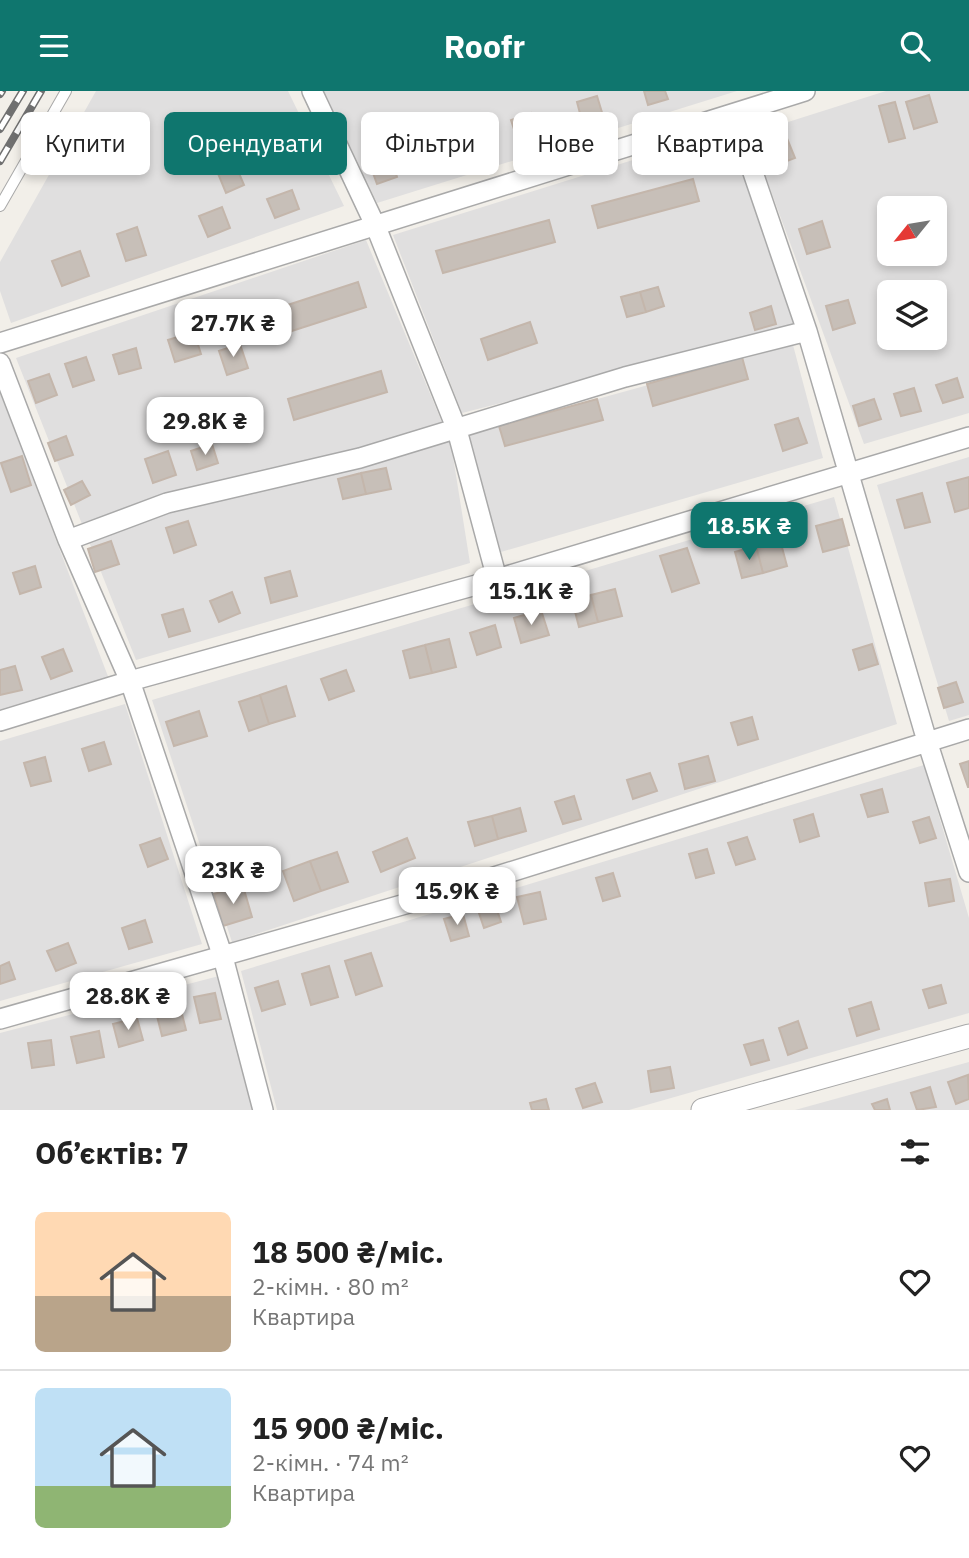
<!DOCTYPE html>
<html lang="uk">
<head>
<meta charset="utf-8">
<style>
	:root { --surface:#fff; --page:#f6f6f6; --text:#222; --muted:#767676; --line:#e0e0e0; --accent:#0f766e }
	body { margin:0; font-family:"IBM Plex Sans",sans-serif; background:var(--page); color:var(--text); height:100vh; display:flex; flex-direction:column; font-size:26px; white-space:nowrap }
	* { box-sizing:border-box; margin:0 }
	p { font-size:23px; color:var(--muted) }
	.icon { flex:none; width:38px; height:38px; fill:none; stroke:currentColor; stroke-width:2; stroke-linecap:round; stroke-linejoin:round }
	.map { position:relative; height:1019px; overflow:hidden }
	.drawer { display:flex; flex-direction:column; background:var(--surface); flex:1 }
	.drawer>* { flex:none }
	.top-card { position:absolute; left:21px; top:21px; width:928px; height:63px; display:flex; gap:14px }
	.needle { width:46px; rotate:240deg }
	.fabs { position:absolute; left:877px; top:105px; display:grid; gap:14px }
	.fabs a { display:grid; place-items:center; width:70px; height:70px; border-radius:10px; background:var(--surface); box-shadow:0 4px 10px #0003; font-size:35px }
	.price { position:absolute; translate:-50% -60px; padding:0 16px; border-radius:14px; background:#fff; color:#222; font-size:23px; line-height:46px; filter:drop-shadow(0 2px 4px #0008) }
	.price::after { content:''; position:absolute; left:50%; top:42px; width:21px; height:16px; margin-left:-10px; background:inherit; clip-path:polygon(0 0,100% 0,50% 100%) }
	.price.on { background:var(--accent); color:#fff }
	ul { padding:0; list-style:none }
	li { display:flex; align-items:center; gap:21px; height:175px; padding:0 35px }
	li+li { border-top:2px solid var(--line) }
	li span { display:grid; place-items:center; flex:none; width:196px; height:140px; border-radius:10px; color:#555 }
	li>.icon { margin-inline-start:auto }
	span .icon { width:84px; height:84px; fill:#fffc; stroke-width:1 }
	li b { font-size:30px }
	h2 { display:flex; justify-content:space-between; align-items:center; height:84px; padding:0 35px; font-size:30px }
	.chip { padding:0 24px; border-radius:10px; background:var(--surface); box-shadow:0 4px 10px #0003; font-size:24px; line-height:63px }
	.chip.on { background:var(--accent); color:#fff }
	header { display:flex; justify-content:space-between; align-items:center; height:91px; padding:0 35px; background:var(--accent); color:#fff; font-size:32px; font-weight:700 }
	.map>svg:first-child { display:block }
</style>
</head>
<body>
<header><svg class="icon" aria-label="menu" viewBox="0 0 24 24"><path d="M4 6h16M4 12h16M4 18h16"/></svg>Roofr<svg class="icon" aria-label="search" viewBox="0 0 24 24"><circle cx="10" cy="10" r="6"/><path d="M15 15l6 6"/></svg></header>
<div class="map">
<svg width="969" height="1019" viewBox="0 0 969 1019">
	<rect width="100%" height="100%" fill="#f2efe9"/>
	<path fill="#e0dfdf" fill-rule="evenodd" d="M96,0H288L344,115L11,232L0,200V171Z
		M324,0H737L377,112Z
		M886,0H969V322L864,353L750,43ZM889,117H934V163H889ZM889,201H934V247H889Z
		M729,39L798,237L462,322L393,144Z
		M366,149L451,353L470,472L136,569L16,267Z
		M793,254L823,367L501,461L467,344Z
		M0,302L109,588L0,620Z
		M969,366V624L949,630L877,394Z
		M834,406L897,633L232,851L152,609Z
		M125,613L202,853L0,910V650Z
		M924,674L969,827V922L629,1019H277L241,880Z
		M219,885L255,1019H0V942Z
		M969,971V1019H795Z"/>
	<path fill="#c7bfb8" stroke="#c4b6ab" stroke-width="2" d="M644,0H665L668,8L648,14Z
		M929,4L937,31L914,38L906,11Z
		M597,5L604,28L583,34L577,11Z
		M895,11L905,47L889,51L879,15Z
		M531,22L539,47L519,53L511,29Z
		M304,35L316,57L295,67L284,45Z
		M466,40L474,63L453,70L445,48Z
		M786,45L795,67L774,75L765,53Z
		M389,63L397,86L377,93L369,71Z
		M235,73L244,94L226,102L217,80Z
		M693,88L699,110L598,137L592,115Z
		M292,99L299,118L275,127L267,108Z
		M222,116L230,137L208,146L199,125Z
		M549,129L555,151L443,182L436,160Z
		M822,130L830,156L807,163L799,138Z
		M137,136L146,164L126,170L117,143Z
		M80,160L89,185L62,195L52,170Z
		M358,191L366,216L264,249L257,224Z
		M658,196L664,215L646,221L640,201Z
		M640,201L646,221L627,226L621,206Z
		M848,209L855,232L833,239L826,215Z
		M771,215L776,233L755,239L750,222Z
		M530,231L537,252L488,269L481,248Z
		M194,241L201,263L175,271L168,249Z
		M240,253L248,277L227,284L219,260Z
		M136,257L141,277L119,283L113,264Z
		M86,266L94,289L73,296L65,273Z
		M742,266L748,288L653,315L647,293Z
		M381,280L387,301L294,329L288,308Z
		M49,283L57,304L36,312L28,290Z
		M957,287L963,306L943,312L936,294Z
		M914,297L921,320L901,325L894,303Z
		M597,308L603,329L505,355L499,335Z
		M874,308L881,328L859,335L853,315Z
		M798,327L807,352L783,360L775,334Z
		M66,345L73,364L55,370L48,352Z
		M212,353L218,372L197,379L191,360Z
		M168,360L176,384L153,392L145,368Z
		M22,365L31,394L11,401L1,372Z
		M386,377L391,398L366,403L361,382Z
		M361,382L366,403L343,408L338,388Z
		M969,386V417L955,421L947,392Z
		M82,390L90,404L71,414L64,399Z
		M922,402L930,431L905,437L897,409Z
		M842,428L849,454L823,461L816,435Z
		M188,430L196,454L174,462L166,437Z
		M780,449L787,475L763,482L756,455Z
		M111,450L119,473L95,481L88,458Z
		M756,455L763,482L742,487L735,461Z
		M687,457L699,492L672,501L660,465Z
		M35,475L41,496L20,503L13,482Z
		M290,480L297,505L271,512L265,487Z
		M615,498L622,525L598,531L591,504Z
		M232,501L240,522L219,531L210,510Z
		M591,504L598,531L579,536L572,509Z
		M183,518L190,540L169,546L162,524Z
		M541,519L549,544L521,552L514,527Z
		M495,534L501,556L477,564L470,542Z
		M449,548L456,576L432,582L425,554Z
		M872,553L878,573L859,579L853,559Z
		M425,554L432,582L410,587L403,560Z
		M63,558L72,580L51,588L42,566Z
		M15,575L22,599L0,604V579Z
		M346,579L354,600L329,609L321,588Z
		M956,591L963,611L944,617L938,597Z
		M286,595L295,625L269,633L260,604Z
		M260,604L269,633L249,640L239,611Z
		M199,620L207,645L174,655L166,631Z
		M752,626L758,648L738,654L731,632Z
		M104,651L111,673L89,680L82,658Z
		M708,665L715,690L685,698L679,673Z
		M45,666L51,690L31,695L24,672Z
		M969,670V696H968L960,673Z
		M650,682L657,700L633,708L627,689Z
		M882,698L888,721L868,726L861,704Z
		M574,705L581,728L563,733L555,711Z
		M520,717L526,740L498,748L492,725Z
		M813,723L819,745L800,751L794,729Z
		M492,725L498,748L475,755L468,731Z
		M929,726L936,747L920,752L913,731Z
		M747,746L755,768L736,774L728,752Z
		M160,747L168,768L148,776L140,754Z
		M407,747L415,767L381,781L373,761Z
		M707,758L714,782L696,787L689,763Z
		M337,761L348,791L321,800L310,770Z
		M310,770L321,800L294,810L283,780Z
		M613,782L620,805L603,810L596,787Z
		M950,788L954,810L929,815L925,792Z
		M243,795L252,826L223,835L214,803Z
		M540,801L546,828L524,833L517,806Z
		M494,810L501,831L484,837L477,816Z
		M463,823L469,845L451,850L444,828Z
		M145,829L152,851L129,858L122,837Z
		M68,852L76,872L56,880L47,860Z
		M371,862L382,895L356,904L345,870Z
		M9,871L15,888L0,893V875Z
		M329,875L338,906L311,914L302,883Z
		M278,890L285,913L262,920L255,897Z
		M941,894L946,912L929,917L923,899Z
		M215,902L221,928L200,932L194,906Z
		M871,911L879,938L857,945L849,918Z
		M180,915L186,939L162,945L156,921Z
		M137,927L143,949L119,956L113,933Z
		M798,930L807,957L788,964L779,937Z
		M99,940L104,966L77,972L71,946Z
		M51,949L54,974L32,977L28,952Z
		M763,949L769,969L751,974L744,954Z
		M670,976L674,997L651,1001L648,980Z
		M968,984L969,1008L956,1013L948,991Z
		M595,992L602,1011L583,1017L576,998Z
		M930,996L936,1016L917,1019L911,1002Z
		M546,1008L549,1019H532L530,1012Z
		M887,1008L890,1019H875L872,1013Z"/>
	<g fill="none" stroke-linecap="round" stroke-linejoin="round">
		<g stroke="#a9a9a9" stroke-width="12">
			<path id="service" d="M0,115L66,0"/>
		</g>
		<g stroke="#a9a9a9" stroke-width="22">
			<path id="minor" d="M312,0L376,136L457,339L497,488
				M733,23L807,240L927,650L969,781
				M0,252L805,0
				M0,272L68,449L130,590L223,866L263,1019
				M68,449L167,412L360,367L625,286L807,240
				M0,630L130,590L487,491L969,346
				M0,928L430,806L969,638"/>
		</g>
		<g stroke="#a9a9a9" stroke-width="25">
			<path id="tertiary" d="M703,1019L969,945"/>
		</g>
		<use href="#service" stroke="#fff" stroke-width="10"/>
		<use href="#minor" stroke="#fff" stroke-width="19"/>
		<use href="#tertiary" stroke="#fff" stroke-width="23"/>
		<g stroke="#707070" stroke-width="8">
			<path id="rail" d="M0,3L2,0
				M0,38L23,0
				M0,70L41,0"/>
		</g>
		<use href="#rail" stroke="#fff" stroke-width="5" stroke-dasharray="16" stroke-linecap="butt"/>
	</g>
</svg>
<div class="fabs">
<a><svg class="needle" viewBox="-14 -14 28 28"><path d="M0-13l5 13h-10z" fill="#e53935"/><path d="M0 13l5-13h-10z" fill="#767676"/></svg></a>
<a><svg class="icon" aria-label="layers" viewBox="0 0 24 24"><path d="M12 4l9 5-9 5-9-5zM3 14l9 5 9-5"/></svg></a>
</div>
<b class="price" style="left:233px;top:268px">27.7K ₴</b>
<b class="price" style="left:205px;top:366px">29.8K ₴</b>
<b class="price on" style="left:749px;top:471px">18.5K ₴</b>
<b class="price" style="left:531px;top:536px">15.1K ₴</b>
<b class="price" style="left:233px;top:815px">23K ₴</b>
<b class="price" style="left:457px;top:836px">15.9K ₴</b>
<b class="price" style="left:128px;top:941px">28.8K ₴</b>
<div class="top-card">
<a class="chip">Купити</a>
<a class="chip on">Орендувати</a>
<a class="chip">Фільтри</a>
<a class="chip">Нове</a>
<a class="chip">Квартира</a>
</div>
</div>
<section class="drawer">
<h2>Об’єктів: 7<svg class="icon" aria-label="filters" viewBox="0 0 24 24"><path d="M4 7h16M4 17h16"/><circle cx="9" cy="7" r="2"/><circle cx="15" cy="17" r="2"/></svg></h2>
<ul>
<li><span style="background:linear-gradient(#ffd9b3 60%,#b9a48a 0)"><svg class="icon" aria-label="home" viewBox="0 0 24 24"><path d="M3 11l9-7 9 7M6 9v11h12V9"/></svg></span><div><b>18 500 ₴/міс.</b><p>2-кімн. · 80 m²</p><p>Квартира</p></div><svg class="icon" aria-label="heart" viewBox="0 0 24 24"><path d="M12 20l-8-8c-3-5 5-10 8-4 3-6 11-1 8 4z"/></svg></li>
<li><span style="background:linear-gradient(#bfe0f5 70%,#8fb573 0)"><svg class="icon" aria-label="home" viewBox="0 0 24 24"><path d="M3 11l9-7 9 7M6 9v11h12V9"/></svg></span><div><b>15 900 ₴/міс.</b><p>2-кімн. · 74 m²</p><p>Квартира</p></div><svg class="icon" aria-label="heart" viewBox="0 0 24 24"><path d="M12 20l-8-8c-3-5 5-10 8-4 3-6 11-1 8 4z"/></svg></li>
</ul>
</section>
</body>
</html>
